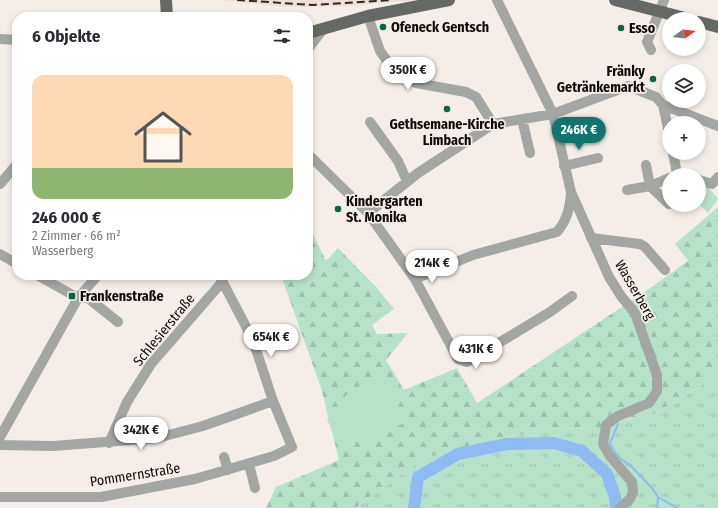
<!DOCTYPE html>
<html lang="de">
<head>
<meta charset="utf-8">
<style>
	:root { --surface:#fff; --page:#f7f7f7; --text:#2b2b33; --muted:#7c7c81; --line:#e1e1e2; --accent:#0f766e }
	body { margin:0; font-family:"Fira Sans Condensed",sans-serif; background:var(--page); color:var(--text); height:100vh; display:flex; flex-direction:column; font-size:15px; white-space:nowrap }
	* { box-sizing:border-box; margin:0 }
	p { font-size:13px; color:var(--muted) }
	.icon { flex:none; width:22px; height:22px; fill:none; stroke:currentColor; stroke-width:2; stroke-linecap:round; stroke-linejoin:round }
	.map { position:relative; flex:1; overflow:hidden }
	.panel { position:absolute; left:12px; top:12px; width:301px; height:268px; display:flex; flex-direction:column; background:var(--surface); border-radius:16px; box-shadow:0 2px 6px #0003 }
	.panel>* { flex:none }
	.needle { width:26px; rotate:76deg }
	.tools { position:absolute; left:662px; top:12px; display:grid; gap:8px }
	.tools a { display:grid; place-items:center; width:44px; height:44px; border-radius:50%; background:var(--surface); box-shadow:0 2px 6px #0003; font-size:20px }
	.price { position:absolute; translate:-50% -34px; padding:0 9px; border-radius:14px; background:#fff; color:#222; font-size:13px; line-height:26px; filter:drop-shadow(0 1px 2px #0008) }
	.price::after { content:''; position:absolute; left:50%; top:24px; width:12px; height:9px; margin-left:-6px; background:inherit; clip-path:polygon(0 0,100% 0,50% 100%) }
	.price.selected { background:var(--accent); color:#fff }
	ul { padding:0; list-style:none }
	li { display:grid; align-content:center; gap:8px; height:212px; padding:0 20px }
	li+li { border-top:1px solid var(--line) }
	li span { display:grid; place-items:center; height:124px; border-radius:12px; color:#555 }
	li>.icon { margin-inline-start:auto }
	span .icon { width:72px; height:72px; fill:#fffc; stroke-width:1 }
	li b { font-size:17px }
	h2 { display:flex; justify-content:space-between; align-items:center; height:48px; padding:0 20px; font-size:17px }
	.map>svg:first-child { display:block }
</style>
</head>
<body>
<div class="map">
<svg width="718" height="508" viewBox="0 0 718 508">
	<defs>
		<pattern id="grass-tufts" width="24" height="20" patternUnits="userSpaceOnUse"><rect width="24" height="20" fill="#b7e2ca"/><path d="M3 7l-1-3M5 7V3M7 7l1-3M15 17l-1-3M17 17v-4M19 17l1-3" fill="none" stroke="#9cc1ac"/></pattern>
		<pattern id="forest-firs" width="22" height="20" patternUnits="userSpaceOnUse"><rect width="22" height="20" fill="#b7e2ca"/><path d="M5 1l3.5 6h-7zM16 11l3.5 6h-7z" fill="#9cc1ac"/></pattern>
	</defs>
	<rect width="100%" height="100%" fill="#f5ede8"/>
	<path fill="#efe0d7" d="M219,0H419L343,6L309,7L276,6Z"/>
	<path fill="url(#grass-tufts)" d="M718,375V508H355L424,458L546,428L600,429L621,421L657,413Z"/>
	<path fill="url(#forest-firs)" d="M718,207V375L657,413L621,421L600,429L546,428L424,458L355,508H266L276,487L339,460L321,388L281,275H308V223L326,261L338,248L378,289L394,309L372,325L377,334L408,333L386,360L404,390L457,368L477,403L649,289L688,261L675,244Z"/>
	<path fill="#b7e2ca" d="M699,183L706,185L718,199L708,213L699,204Z
		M385,371L405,423L340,448L327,419L349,392Z"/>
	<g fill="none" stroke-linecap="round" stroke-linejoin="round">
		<path stroke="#8ebbf2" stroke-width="2" d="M618,424L610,443L617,456L632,467L652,488L658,497L677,508
			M657,508L658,497"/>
		<path stroke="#8ebbf2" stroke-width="12" d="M414,508L418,477L458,454L507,444L554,443L582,451L607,474L615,497L616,508"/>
		<path stroke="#a3a6a3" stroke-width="10" d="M497,0L553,114L571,192L609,277L621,296L635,313L657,375V391L649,403L618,416L606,425L603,444L610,456L632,482L633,492L630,499L620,508
			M368,16L380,51L396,73L416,83L466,92L476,97L493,124
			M0,39L17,40
			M308,49L324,28
			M651,50L647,42L664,0
			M663,105L669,133
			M522,119L530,153
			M370,122L398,161L407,181
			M673,153L677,174L681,175
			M308,154L368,213L415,279L473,255L557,232C567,220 570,208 571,193
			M646,165L650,186L669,204
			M564,166L598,158
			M699,180L712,184L718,177
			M0,184L17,164
			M627,190L650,186L669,178
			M368,213L418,173L493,124L553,114L628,86L656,97L663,105L718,126
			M591,238L640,244L645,247L665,270
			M0,254L17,264
			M37,275L78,298H88L118,322
			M415,279L458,359L467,362L550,312L572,296
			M0,437L78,298L98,275
			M109,443L127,402L151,364L223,281
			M0,445L53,446L157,438L203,426L273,401
			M224,457L228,470
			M249,464L255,488
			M0,497H101L195,479L274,456L292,447L273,401L253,340L219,275"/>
		<path stroke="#656965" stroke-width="12" d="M166,0L167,17
			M615,0L689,19
			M699,22L718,27
			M308,33L368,16L449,0"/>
		<path stroke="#2f2b29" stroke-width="2" stroke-dasharray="8 4" stroke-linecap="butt" d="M237,0L313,5L392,0"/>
	</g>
	<g fill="#01693e" stroke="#f5ede8" stroke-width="1.5">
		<circle cx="383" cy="27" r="4"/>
		<circle cx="621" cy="28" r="4"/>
		<circle cx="653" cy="79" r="4"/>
		<circle cx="447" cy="109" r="4"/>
		<circle cx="338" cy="209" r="4"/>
		<rect x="68" y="292" width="8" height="8" rx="2"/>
	</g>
	<g text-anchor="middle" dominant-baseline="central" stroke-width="3.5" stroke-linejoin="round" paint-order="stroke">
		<g font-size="14" font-weight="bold" fill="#0e0b0a" stroke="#f5ede8" text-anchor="start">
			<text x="391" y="27">Ofeneck Gentsch</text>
			<text x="629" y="28">Esso</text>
			<text x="645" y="71" text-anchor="end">Fränky<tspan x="645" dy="16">Getränkemarkt</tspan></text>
			<text x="447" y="124" text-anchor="middle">Gethsemane-Kirche<tspan x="447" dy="16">Limbach</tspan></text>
			<text x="346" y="201">Kindergarten<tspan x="346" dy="16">St. Monika</tspan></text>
			<text x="80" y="296">Frankenstraße</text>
		</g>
		<g font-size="14" fill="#0e0b0a" stroke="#f5ede8">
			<text transform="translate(635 290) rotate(60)">Wasserberg</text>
			<text transform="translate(164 330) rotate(-51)">Schlesierstraße</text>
			<text transform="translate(135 475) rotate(-9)">Pommernstraße</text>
		</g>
	</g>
</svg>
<div class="tools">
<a><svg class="needle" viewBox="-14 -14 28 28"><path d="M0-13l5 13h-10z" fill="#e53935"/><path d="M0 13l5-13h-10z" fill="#7c7c81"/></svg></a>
<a><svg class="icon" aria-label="layers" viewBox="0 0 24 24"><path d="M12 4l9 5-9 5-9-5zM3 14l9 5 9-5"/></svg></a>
<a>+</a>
<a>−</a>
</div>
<b class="price" style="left:408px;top:91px">350K €</b>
<b class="price selected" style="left:579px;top:151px">246K €</b>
<b class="price" style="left:432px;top:284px">214K €</b>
<b class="price" style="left:271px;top:358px">654K €</b>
<b class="price" style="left:476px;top:370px">431K €</b>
<b class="price" style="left:141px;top:451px">342K €</b>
<section class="panel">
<h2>6 Objekte<svg class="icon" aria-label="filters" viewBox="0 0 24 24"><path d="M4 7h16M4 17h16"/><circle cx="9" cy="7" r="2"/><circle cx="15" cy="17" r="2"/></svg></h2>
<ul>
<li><span style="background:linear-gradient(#ffd9b3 75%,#8fb573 0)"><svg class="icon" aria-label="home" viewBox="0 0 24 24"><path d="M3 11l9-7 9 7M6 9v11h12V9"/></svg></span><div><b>246 000 €</b><p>2 Zimmer · 66 m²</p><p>Wasserberg</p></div></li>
</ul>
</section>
</div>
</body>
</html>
